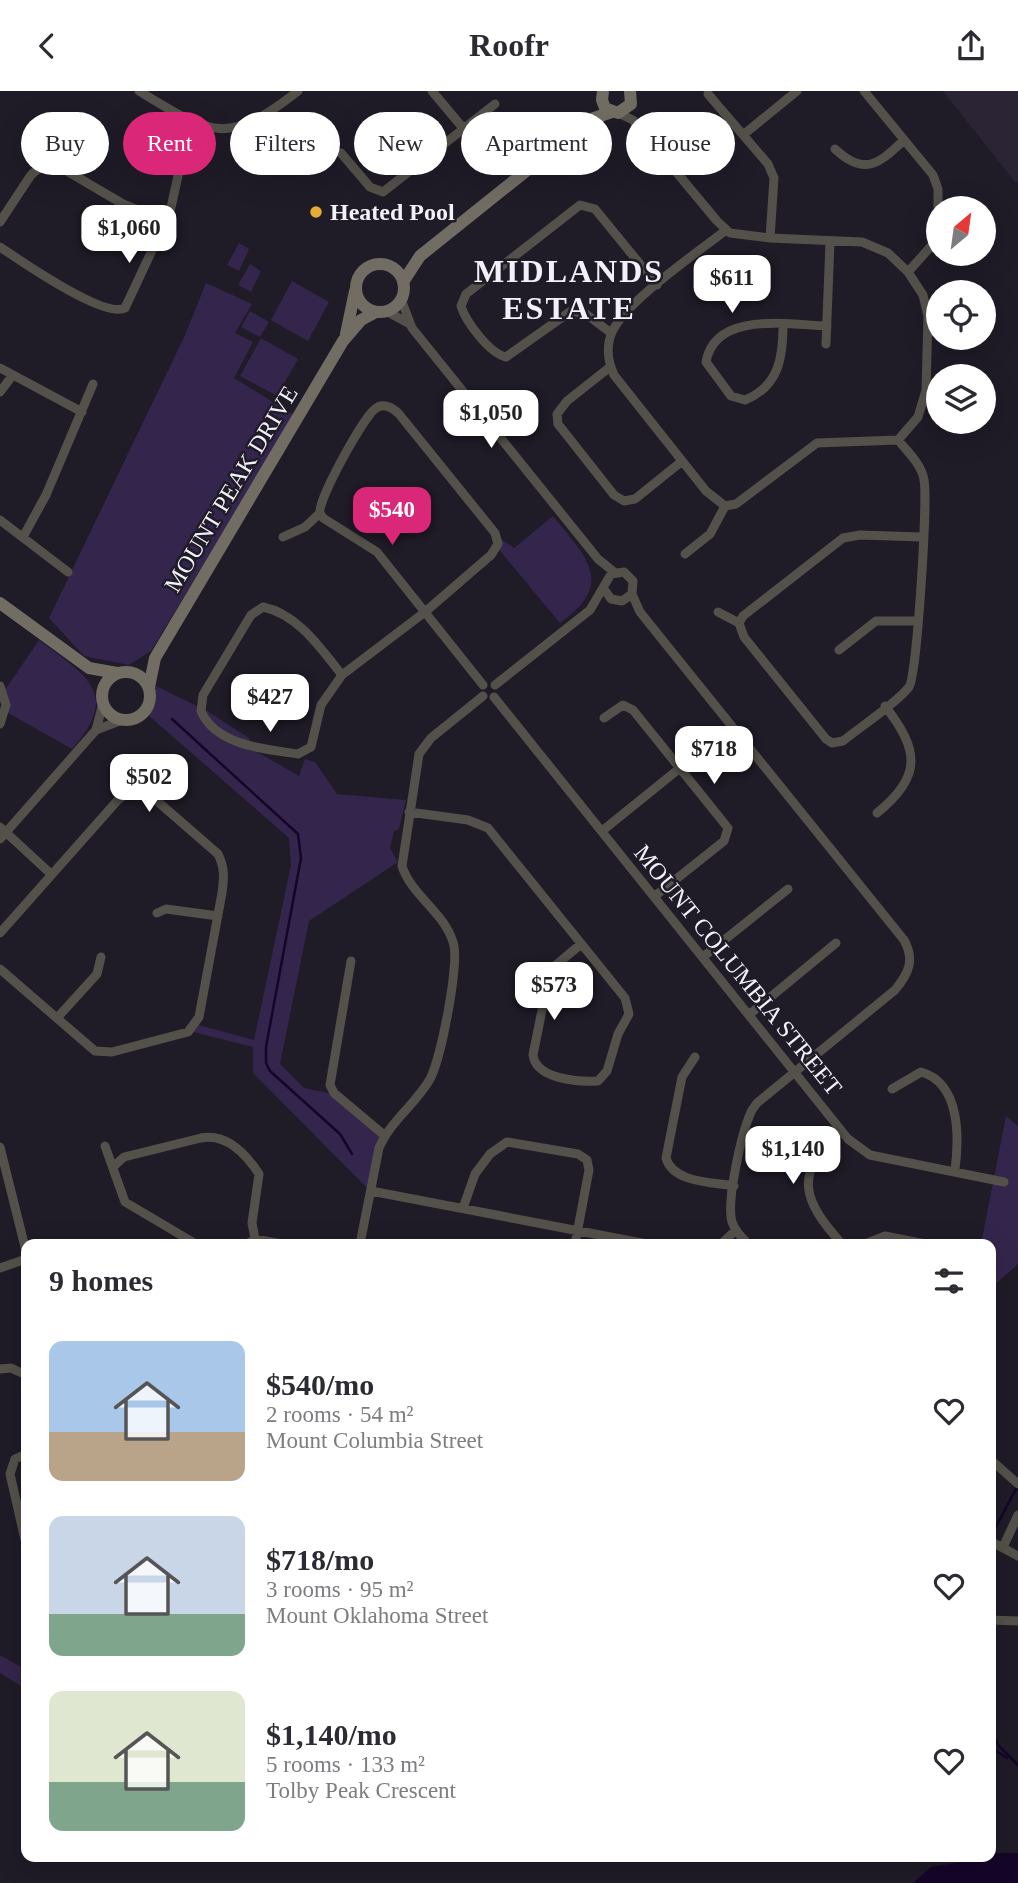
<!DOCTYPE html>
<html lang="en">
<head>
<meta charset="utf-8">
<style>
	:root { --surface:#fff; --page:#f2f2f3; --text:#2b2b33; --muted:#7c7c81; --accent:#db2777 }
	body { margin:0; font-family:"Times New Roman",serif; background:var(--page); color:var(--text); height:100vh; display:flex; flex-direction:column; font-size:26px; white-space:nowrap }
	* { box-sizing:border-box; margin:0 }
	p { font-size:23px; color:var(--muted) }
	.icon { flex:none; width:38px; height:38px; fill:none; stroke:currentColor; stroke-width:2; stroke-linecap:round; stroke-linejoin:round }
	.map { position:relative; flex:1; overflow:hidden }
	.side { position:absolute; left:21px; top:1148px; width:975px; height:623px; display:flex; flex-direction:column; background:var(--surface); border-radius:14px; box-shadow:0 7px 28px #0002 }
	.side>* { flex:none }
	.top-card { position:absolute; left:21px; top:21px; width:976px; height:63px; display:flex; gap:14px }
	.needle { width:46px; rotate:29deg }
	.controls { position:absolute; left:926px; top:105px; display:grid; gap:14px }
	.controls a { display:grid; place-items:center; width:70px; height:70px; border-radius:50%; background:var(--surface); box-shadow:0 7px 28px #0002; font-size:35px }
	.price { position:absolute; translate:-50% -60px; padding:0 16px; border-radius:14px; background:#fff; color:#222; font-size:23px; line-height:46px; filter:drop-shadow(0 2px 4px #0008) }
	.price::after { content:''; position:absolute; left:50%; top:42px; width:21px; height:16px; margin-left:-10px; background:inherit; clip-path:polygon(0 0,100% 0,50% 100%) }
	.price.current { background:var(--accent); color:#fff }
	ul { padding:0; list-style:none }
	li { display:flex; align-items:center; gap:21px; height:175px; padding:0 28px }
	li span { display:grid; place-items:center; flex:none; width:196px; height:140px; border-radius:14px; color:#555 }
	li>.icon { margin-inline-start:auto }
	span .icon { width:84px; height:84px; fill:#fffc; stroke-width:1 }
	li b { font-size:30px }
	h2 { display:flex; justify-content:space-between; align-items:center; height:84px; padding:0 28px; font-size:30px }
	.chip { padding:0 24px; border-radius:32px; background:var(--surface); box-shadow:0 7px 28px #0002; font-size:24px; line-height:63px }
	.chip.current { background:var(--accent); color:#fff }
	header { display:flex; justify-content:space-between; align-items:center; height:91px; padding:0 28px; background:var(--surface); font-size:32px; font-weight:700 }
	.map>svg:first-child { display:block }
</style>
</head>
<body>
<header><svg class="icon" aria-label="back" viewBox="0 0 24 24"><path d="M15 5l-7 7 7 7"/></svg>Roofr<svg class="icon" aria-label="share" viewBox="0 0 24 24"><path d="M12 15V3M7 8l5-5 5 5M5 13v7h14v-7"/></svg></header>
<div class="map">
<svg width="1018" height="1792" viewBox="0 0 1018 1792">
	<rect width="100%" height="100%" fill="#1f1b27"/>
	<path fill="#2a2435" d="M943,0H1018V90L1016,92Z"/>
	<path fill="#34254c" d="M239,152L249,158L239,180L227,174Z
		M250,173L261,180L251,201L238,194Z
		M292,190L329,211L308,250L271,229Z
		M206,192L252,213L235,242L253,251L234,287L294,324L151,560L129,574L84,565L49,527L185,244Z
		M250,220L269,231L260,246L241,236Z
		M261,247L298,268L277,305L240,285Z
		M553,425C585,465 617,492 560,532L496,455L497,445L514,457Z
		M39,549C85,584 122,602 72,658L8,622L5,599Z
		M154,594L207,620L249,647V656L299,685L305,668L315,671L337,703L406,709L399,738L394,740L390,757L398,771L309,830L280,973L304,997L333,1003L380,1043L367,1097L253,982V956L189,940L195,933L254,949L291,774L289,747L148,624Z
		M1006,1025L1018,1035V1173L991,1197L990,1153H981Z
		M0,1564L26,1579V1598L0,1582Z"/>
	<path fill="#150529" d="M997,1762H1018V1792H913L931,1776L990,1766Z"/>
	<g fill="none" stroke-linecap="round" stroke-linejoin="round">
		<path stroke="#150529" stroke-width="2.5" d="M172,628L298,743L301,767L266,956V972L270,980L340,1043L352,1063
			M990,1447L1018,1394
			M990,1550V1606
			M990,1636L998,1654L1018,1674
			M990,1656L1007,1667"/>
		<path stroke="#54504a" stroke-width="9" d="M139,0C211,44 227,56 298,0
			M432,0L463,37
			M864,0L933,84L938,98V117
			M708,3L768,73L774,87L770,147
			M618,22L633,29L717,130L730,142L770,147L862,151L888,162L908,181L923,204L928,225L926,299L918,326L898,349L817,352L736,413L725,415L706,400L614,284C608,271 606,255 612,241C626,210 697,162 726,139
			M743,44L797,0
			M835,58C864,85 878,74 904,49
			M341,62L370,96L383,101L495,13
			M0,131L31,84L46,71L55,73L123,113L165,130
			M0,156C21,170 104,228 125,217L170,121L190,31
			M908,181L933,153L938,122
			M401,208L412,237L598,468L614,481
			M386,220L408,232
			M783,233C783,267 779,295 745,309L731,305L706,271C715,219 791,234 827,235
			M611,242L586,223L571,220L506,266C489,262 466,231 461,215L466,203L580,114L595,118L657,194
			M826,253L830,151
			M610,276L567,310L557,323L558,333L614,404L624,410L635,408L681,371
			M0,277L82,321
			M0,301L12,285
			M898,349C907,360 922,374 924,389C928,407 917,586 909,596C897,612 860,636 843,650L832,652L826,648L744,546L739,532L743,525L843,447L860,444L922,446
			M320,422L323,427L377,461L483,594
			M0,429L68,481
			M23,446L46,404L93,293
			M283,446L305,436L320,422C317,410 363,327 375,318C383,311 393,317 399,323L495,442L498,453L491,464L425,521L342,584L321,614L311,656L298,663C266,658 216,655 201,620L203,604L251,524L263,516C298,523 321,558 342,584
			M685,463L710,443L725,415
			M632,503L640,521L904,849C915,869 909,882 895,899L757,1012L752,1019C742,1039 726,1110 732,1131C735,1140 742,1147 748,1153
			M718,521L739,532
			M839,559L876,530H918
			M495,594L590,519L611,483L624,481L633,490L632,503L622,510L611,508L604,498
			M0,595L6,614L0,633
			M494,606L848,1048L870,1064L1004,1091
			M604,627L623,614L633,619L728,737L724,750L655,805
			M96,639L122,629
			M409,721L468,729L488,737L625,907L629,923L618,943L607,980L598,990C577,991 536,988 533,964L550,879L581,853
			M877,722C923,685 919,659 885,615
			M0,736L51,783
			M602,740L680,677
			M0,748L96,639L103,612
			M157,822L166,818L218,825
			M0,842L117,710L133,697L149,703L218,763C225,777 224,787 222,802L199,926L188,941L112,961L95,960L0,878
			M703,866L788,798
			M351,870L330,994L334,1002L384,1044
			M750,923L836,852
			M57,927L97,883L101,866
			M695,966L682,986L666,1067C673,1092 712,1091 734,1095
			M892,998L921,981C961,992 959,1048 955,1079
			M841,1040C792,1082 803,1110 842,1153
			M105,1055L125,1111L196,1153
			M0,1056L26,1160
			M113,1076L124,1066L201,1047C227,1042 246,1063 259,1083L252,1132L255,1148
			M371,1100L647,1153
			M463,1117L475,1083L490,1063L507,1051L578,1063L587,1069L589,1079L575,1153
			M247,1153L255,1148L282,1153
			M360,1153L379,1057C390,1030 416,1013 430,988C441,968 460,871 453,851C444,821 411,804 402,775L419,663L431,647L483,605
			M721,1153L736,1139
			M865,1153L885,1145L925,1153
			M0,1177L26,1168
			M0,1278L11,1277L26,1284
			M26,1363L15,1368L10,1383L26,1453
			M990,1368L1018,1393
			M1018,1424L1004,1454L1005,1458L1018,1465
			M990,1450L1005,1458
			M990,1529L1018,1530"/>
		<path stroke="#726d63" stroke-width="12" d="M603,0L602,9L605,17L618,22L631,13L630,0
			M356 197a24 24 0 1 1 48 0a24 24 0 1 1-48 0Z
			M403,191L420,165L591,28L612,21
			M346,243L355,200
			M0,512L89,577L117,582
			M102 605a24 24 0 1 1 48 0a24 24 0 1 1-48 0Z
			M149,596L155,567L343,250L361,229L376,221"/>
	</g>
	<circle fill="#e7ac36" stroke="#1f1b27" stroke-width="2.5" cx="316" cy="121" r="7"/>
	<g text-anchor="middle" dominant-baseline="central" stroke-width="5" stroke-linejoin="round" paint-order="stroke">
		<g font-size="24" font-weight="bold" fill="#f2f0f8" stroke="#1f1b27" text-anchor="start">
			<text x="330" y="121">Heated Pool</text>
		</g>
		<g font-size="24" fill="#f2f0f8" stroke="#1f1b27">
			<text transform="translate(231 398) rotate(-59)">MOUNT PEAK DRIVE</text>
			<text transform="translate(738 879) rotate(51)">MOUNT COLUMBIA STREET</text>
		</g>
		<g font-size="32" font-weight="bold" letter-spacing="2" fill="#f2f0f8" stroke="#1f1b27">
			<text x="569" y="180">MIDLANDS<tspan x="569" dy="37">ESTATE</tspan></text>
		</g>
	</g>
</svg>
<div class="controls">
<a><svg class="needle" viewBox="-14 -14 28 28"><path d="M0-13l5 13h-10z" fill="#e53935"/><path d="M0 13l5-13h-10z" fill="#7c7c81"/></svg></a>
<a><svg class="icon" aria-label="locate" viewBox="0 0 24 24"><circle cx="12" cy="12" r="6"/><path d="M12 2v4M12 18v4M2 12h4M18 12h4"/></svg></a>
<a><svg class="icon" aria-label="layers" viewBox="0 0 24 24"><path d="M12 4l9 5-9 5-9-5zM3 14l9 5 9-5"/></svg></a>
</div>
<b class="price" style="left:129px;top:174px">$1,060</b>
<b class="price" style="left:732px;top:224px">$611</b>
<b class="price" style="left:491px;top:359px">$1,050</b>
<b class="price current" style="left:392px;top:456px">$540</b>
<b class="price" style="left:270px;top:643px">$427</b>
<b class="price" style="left:714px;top:695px">$718</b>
<b class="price" style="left:149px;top:723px">$502</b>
<b class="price" style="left:554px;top:931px">$573</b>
<b class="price" style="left:793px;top:1095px">$1,140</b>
<div class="top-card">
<a class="chip">Buy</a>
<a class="chip current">Rent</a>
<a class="chip">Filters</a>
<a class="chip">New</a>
<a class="chip">Apartment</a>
<a class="chip">House</a>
</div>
<section class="side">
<h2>9 homes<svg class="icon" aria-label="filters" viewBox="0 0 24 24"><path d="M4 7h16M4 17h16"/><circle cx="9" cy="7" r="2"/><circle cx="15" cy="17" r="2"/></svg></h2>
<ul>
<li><span style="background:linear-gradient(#a9c7e8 65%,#b9a48a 0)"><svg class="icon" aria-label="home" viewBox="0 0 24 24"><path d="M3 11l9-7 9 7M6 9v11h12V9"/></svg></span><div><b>$540/mo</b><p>2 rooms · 54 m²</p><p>Mount Columbia Street</p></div><svg class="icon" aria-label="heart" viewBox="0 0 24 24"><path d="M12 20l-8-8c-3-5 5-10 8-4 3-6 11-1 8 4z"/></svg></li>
<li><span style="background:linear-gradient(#c9d6e8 70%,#7fa58c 0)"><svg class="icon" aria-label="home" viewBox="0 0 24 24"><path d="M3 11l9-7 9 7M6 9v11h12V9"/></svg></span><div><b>$718/mo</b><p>3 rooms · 95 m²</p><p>Mount Oklahoma Street</p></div><svg class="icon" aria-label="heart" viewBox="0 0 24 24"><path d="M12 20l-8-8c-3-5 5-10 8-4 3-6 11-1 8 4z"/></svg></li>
<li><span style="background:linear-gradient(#dfe7d0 65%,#7fa58c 0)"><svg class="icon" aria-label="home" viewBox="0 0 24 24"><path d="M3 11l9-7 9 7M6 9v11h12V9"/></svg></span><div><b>$1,140/mo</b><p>5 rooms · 133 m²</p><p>Tolby Peak Crescent</p></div><svg class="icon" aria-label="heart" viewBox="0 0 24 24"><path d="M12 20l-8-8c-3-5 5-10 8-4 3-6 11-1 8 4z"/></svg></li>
</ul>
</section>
</div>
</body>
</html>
